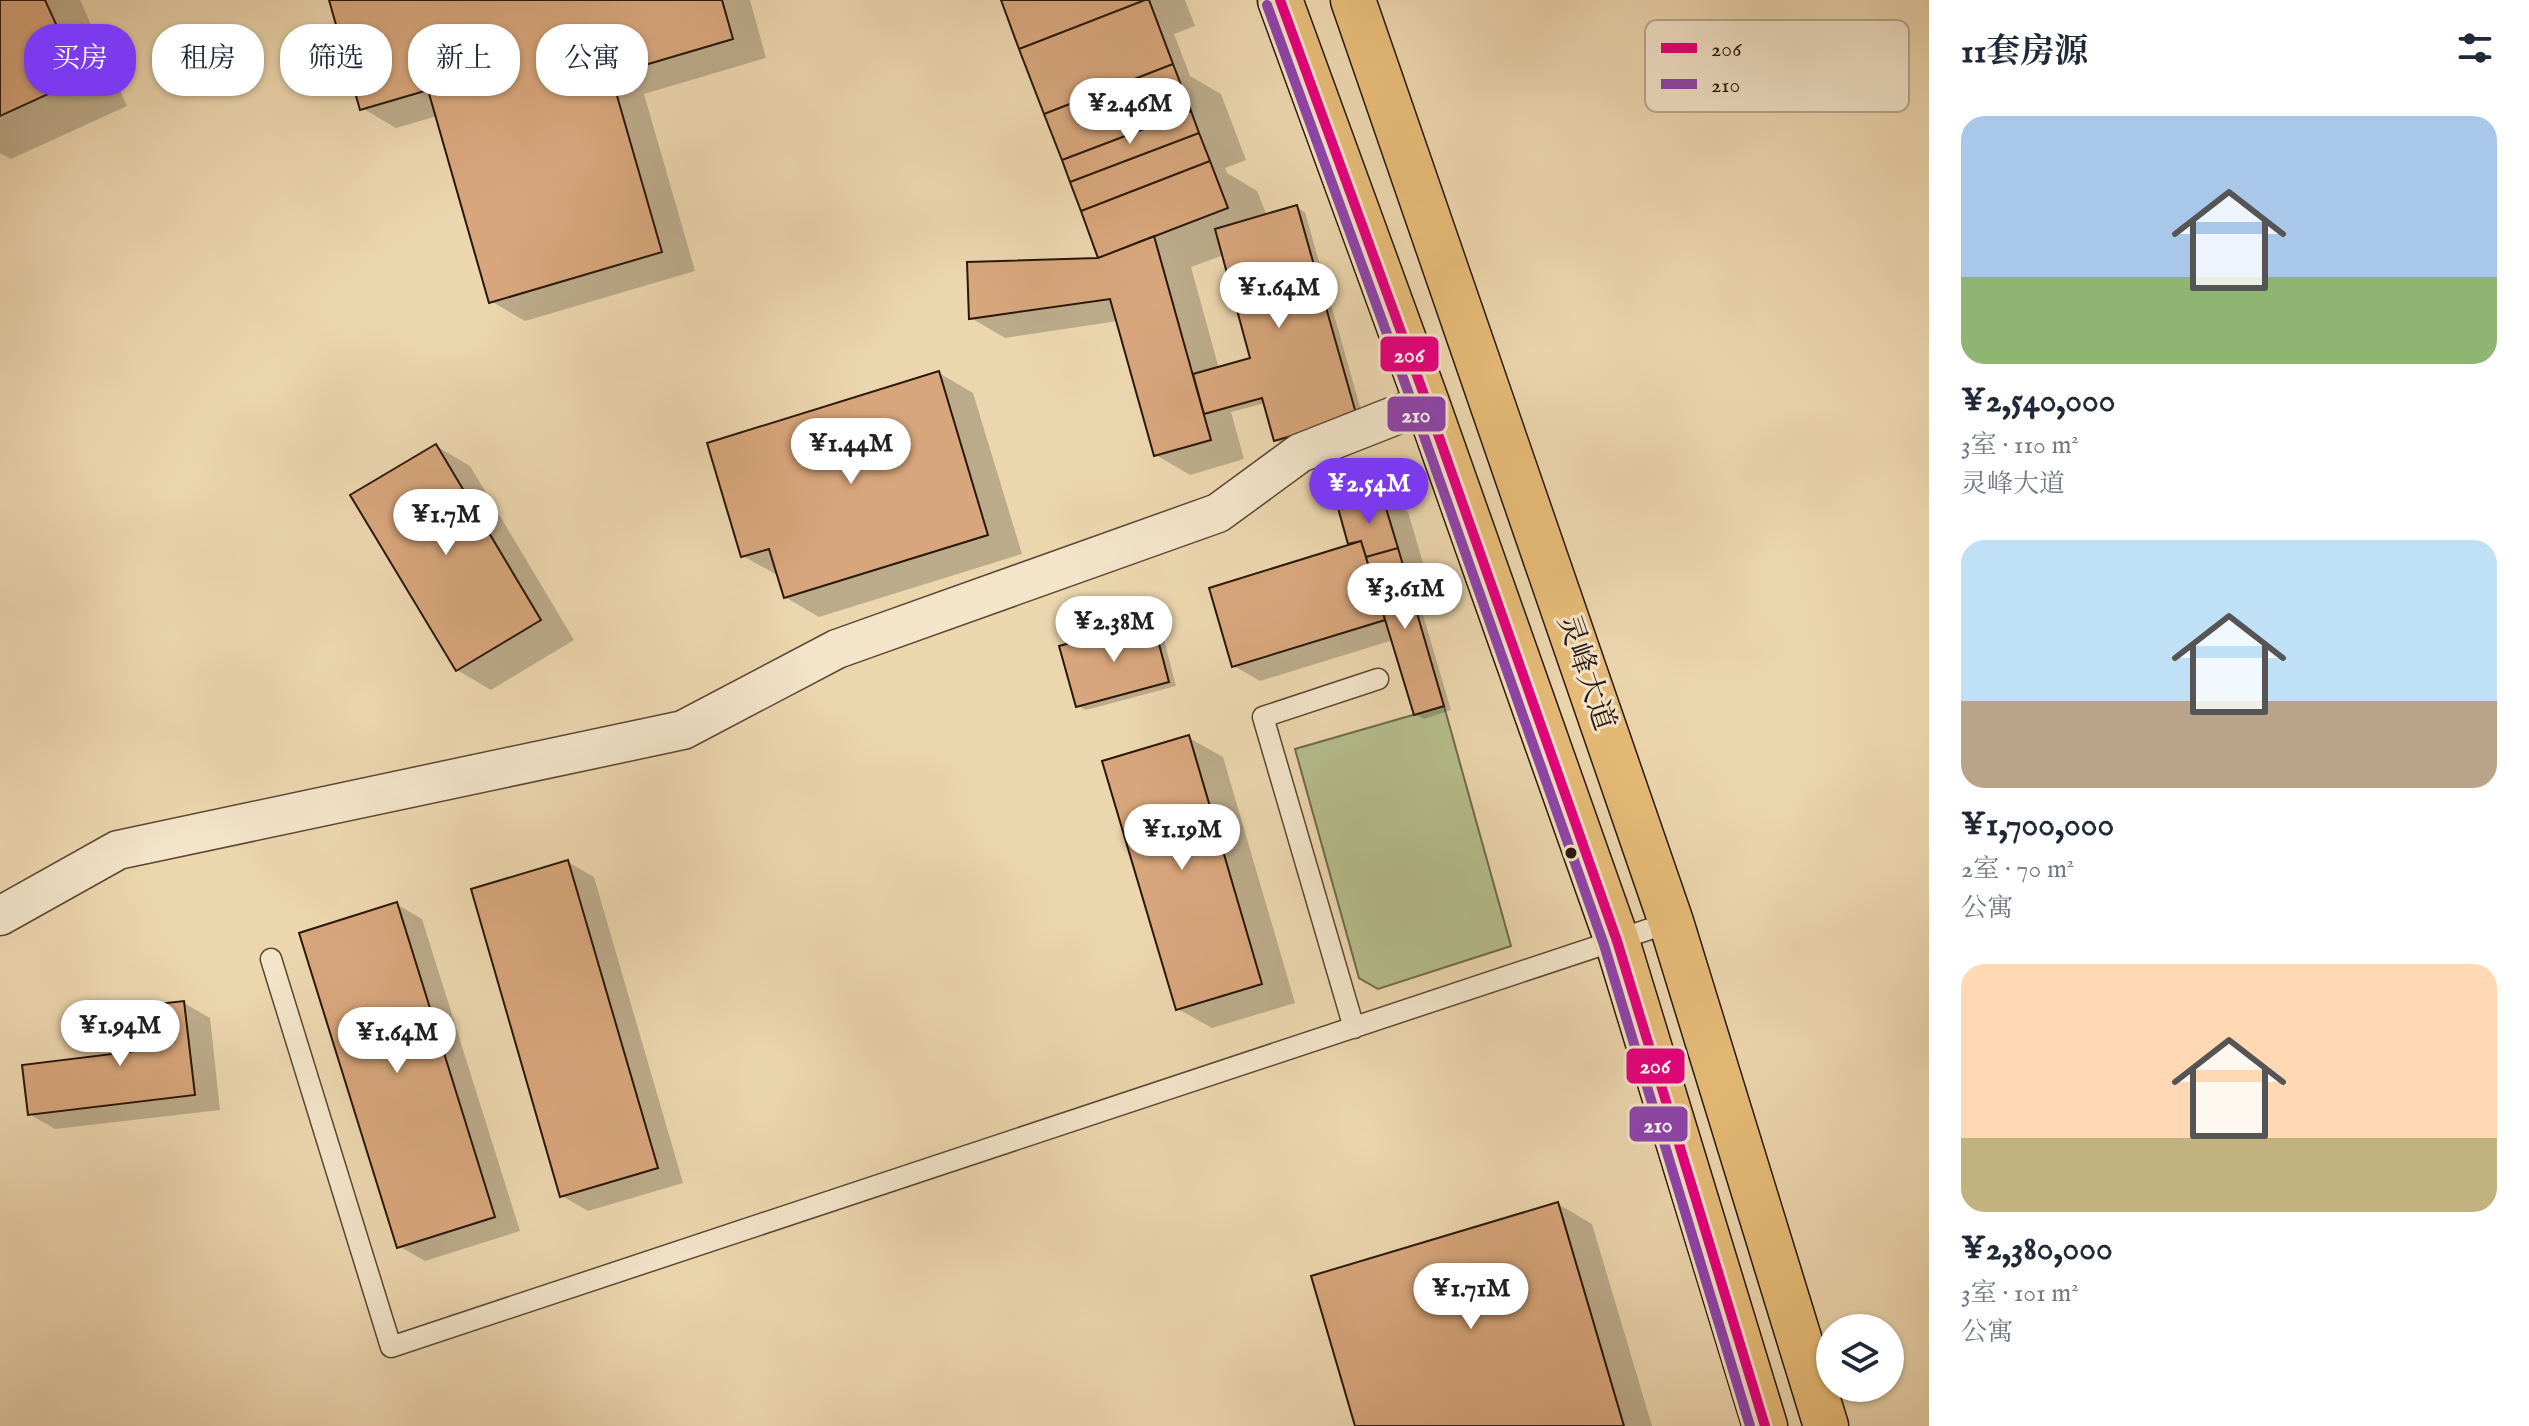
<!DOCTYPE html>
<html lang="zh">
<head>
<meta charset="utf-8">
<style>
	:root { --surface:#fff; --page:#f6f6f7; --text:#1f2937; --muted:#747a83; --accent:#7c3aed }
	body { margin:0; font-family:"IM FELL English","Noto Serif SC",serif; background:var(--page); color:var(--text); height:100vh; display:flex; flex-direction:column; font-size:30px; white-space:nowrap }
	* { box-sizing:border-box; margin:0 }
	p { font-size:26px; color:var(--muted) }
	.icon { flex:none; width:44px; height:44px; fill:none; stroke:currentColor; stroke-width:2; stroke-linecap:round; stroke-linejoin:round }
	.map { position:relative; flex:1; overflow:hidden }
	.side { display:flex; flex-direction:column; background:var(--surface); width:600px }
	.side>* { flex:none }
	.top-card { position:absolute; left:24px; top:24px; width:760px; height:72px; display:flex; gap:16px }
	.fabs { position:absolute; left:1816px; top:1314px; display:grid; gap:16px }
	.fabs a { display:grid; place-items:center; width:88px; height:88px; border-radius:50%; background:var(--surface); box-shadow:0 2px 6px #0004; font-size:40px }
	.price { position:absolute; translate:-50% -68px; padding:0 18px; border-radius:28px; background:#fff; color:#222; font-size:26px; line-height:52px; filter:drop-shadow(0 2px 4px #0008) }
	.price::after { content:''; position:absolute; left:50%; top:48px; width:24px; height:18px; margin-left:-12px; background:inherit; clip-path:polygon(0 0,100% 0,50% 100%) }
	.price.current { background:var(--accent); color:#fff }
	ul { padding:0; list-style:none }
	li { display:grid; align-content:center; gap:16px; height:424px; padding:0 32px }
	li span { display:grid; place-items:center; height:248px; border-radius:24px; color:#555 }
	li>.icon { margin-inline-start:auto }
	span .icon { width:144px; height:144px; fill:#fffc; stroke-width:1 }
	li b { font-size:34px }
	h2 { display:flex; justify-content:space-between; align-items:center; height:96px; padding:0 32px; font-size:34px }
	.tag { padding:0 28px; border-radius:32px; background:var(--surface); box-shadow:0 2px 6px #0004; font-size:28px; line-height:72px }
	.tag.current { background:var(--accent); color:#fff }
	main { display:flex; flex:1; min-height:0 }
	.map>svg:first-child { display:block }
</style>
</head>
<body>
<main>
<div class="map">
<svg width="1929" height="1426" viewBox="0 0 1929 1426">
	<rect width="100%" height="100%" fill="#ecd6ae"/>
	<filter id="stains"><feTurbulence type="fractalNoise" baseFrequency=".0025" numOctaves="4"/><feColorMatrix values="0 0 0 0 .2 0 0 0 0 .09 0 0 0 0 .02 0 0 0 .5 -.17"/></filter>
	<radialGradient id="worn" r=".72"><stop offset=".6" stop-color="#630" stop-opacity="0"/><stop offset="1" stop-color="#630" stop-opacity=".3"/></radialGradient>
	<path fill="#b5be8c" stroke="#6f6a4c" stroke-width="2" d="M1444,706L1511,946L1378,989L1359,978L1295,749Z"/>
	<path fill="#0003" fill-rule="evenodd" d="M0,0H80L127,106L11,159L0,153Z
		M331,0H750L766,58L644,94L695,271L525,321L491,301L437,116L396,128L362,108Z
		M1003,0H1185L1195,26L1174,34L1190,76L1221,94L1246,160L1225,168L1227,173L1257,191L1267,216L1297,208L1305,212L1364,421L1284,444L1275,440L1265,403L1231,412L1244,459L1190,475L1156,455L1118,321L1005,338L971,318L1101,260ZM1224,255L1253,359L1219,369L1191,267Z
		M939,373L973,393L1022,554L819,617L785,597L777,575L743,556Z
		M436,446L470,466L574,640L491,690L457,670Z
		M1382,497L1408,512L1423,563L1409,567L1451,710L1424,719L1415,714L1393,640L1260,681L1234,666L1351,546L1341,510Z
		M1153,623L1161,628L1176,686L1086,710L1078,706Z
		M1189,738L1223,757L1295,1003L1212,1028L1178,1009Z
		M568,862L594,877L683,1183L588,1211L562,1196Z
		M396,904L422,919L520,1231L425,1261L399,1246Z
		M184,1003L210,1018L220,1110L55,1129L29,1114L139,1053Z
		M1558,1204L1592,1224L1652,1426H1357Z"/>
	<path fill="#d8a67c" stroke="#29170b" stroke-width="2" d="M0,0H45L81,79L0,116Z
		M329,0H722L733,39L611,75L662,252L489,303L428,90L360,110Z
		M1001,0H1145L1019,49Z
		M1145,0H1149L1173,64L1044,114L1019,49Z
		M1173,64L1191,111L1062,160L1044,114Z
		M1191,111L1199,133L1070,182L1062,160Z
		M1199,133L1210,161L1081,211L1070,182Z
		M1210,161L1228,208L1098,258L1081,211Z
		M1297,205L1357,417L1274,441L1262,398L1204,414L1193,374L1250,358L1215,229Z
		M1154,236L1211,440L1154,456L1110,299L969,319L967,262L1098,258Z
		M939,371L988,535L784,598L769,549L741,557L707,443Z
		M436,444L541,620L456,671L350,495Z
		M1382,495L1398,548L1366,557L1361,541L1348,544L1338,508Z
		M1361,541L1385,620L1232,667L1209,588Z
		M1398,548L1444,706L1414,715L1366,557Z
		M1153,621L1169,682L1076,707L1059,646Z
		M1189,735L1262,984L1176,1010L1102,761Z
		M568,860L658,1168L560,1197L471,889Z
		M397,902L495,1217L397,1248L299,933Z
		M184,1001L195,1095L28,1115L22,1065L137,1051L132,1007Z
		M1558,1202L1624,1426H1355L1311,1276Z"/>
	<g fill="none" stroke-linecap="round" stroke-linejoin="round">
		<g stroke="#5a4734" stroke-width="23">
			<path id="service" d="M271,959L391,1347L1671,922
				M1354,1028L1263,717L1378,679"/>
		</g>
		<g stroke="#5a4734" stroke-width="41">
			<path id="minor" d="M0,916L118,850L683,730L837,649L1218,513L1300,453L1427,403"/>
		</g>
		<g stroke="#29170b" stroke-width="47">
			<path id="primary" d="M1280,0L1427,403L1617,941L1765,1426
				M1353,0L1671,922L1826,1426"/>
		</g>
		<use href="#service" stroke="#f3e4ca" stroke-width="20"/>
		<use href="#minor" stroke="#f3e4ca" stroke-width="38"/>
		<use href="#primary" stroke="#e6bb77" stroke-width="44"/>
		<g stroke="#f3e4ca" stroke-width="16">
			<path id="bus-1" d="M1280,0L1427,403L1617,941L1765,1426"/>
		</g>
		<g stroke="#f3e4ca" stroke-width="16">
			<path id="bus-2" d="M1267,5L1414,408L1604,945L1750,1426"/>
		</g>
		<use href="#bus-1" stroke="#e5007d" stroke-width="10"/>
		<use href="#bus-2" stroke="#8e44ad" stroke-width="10"/>
	</g>
	<circle fill="#29170b" stroke="#f3e4ca" stroke-width="3" cx="1571" cy="853" r="7"/>
	<g text-anchor="middle" dominant-baseline="central" stroke-width="6" stroke-linejoin="round" paint-order="stroke">
		<g font-size="30" fill="#29170b" stroke="#f3e4ca">
			<text transform="translate(1585 673) rotate(71)">灵峰大道</text>
		</g>
	</g>
	<rect x="1645" y="20" width="264" height="92" rx="12" fill="#f3e4ca" stroke="#b6a691" stroke-width="2"/>
	<rect x="1661" y="43" width="36" height="10" fill="#e5007d"/>
	<rect x="1661" y="79" width="36" height="10" fill="#8e44ad"/>
	<g font-size="22" fill="#29170b">
		<text x="1711" y="56">206</text>
		<text x="1711" y="92">210</text>
	</g>
	<g stroke="#f3e4ca" stroke-width="3">
		<rect x="1379" y="335" width="61" height="38" rx="8" fill="#e5007d"/>
		<rect x="1386" y="395" width="61" height="38" rx="8" fill="#8e44ad"/>
		<rect x="1625" y="1047" width="61" height="38" rx="8" fill="#e5007d"/>
		<rect x="1628" y="1105" width="61" height="38" rx="8" fill="#8e44ad"/>
	</g>
	<g font-size="22" text-anchor="middle" font-weight="bold" fill="#fff">
		<text x="1409" y="362">206</text>
		<text x="1416" y="422">210</text>
		<text x="1655" y="1073">206</text>
		<text x="1658" y="1132">210</text>
	</g>
	<rect width="100%" height="100%" filter="url(#stains)"/>
	<rect width="100%" height="100%" fill="url(#worn)"/>
</svg>
<div class="fabs">
<a><svg class="icon" aria-label="layers" viewBox="0 0 24 24"><path d="M12 4l9 5-9 5-9-5zM3 14l9 5 9-5"/></svg></a>
</div>
<b class="price" style="left:1130px;top:146px">¥2.46M</b>
<b class="price" style="left:1279px;top:330px">¥1.64M</b>
<b class="price" style="left:851px;top:486px">¥1.44M</b>
<b class="price current" style="left:1369px;top:526px">¥2.54M</b>
<b class="price" style="left:446px;top:557px">¥1.7M</b>
<b class="price" style="left:1405px;top:631px">¥3.61M</b>
<b class="price" style="left:1114px;top:664px">¥2.38M</b>
<b class="price" style="left:1182px;top:872px">¥1.19M</b>
<b class="price" style="left:120px;top:1068px">¥1.94M</b>
<b class="price" style="left:397px;top:1075px">¥1.64M</b>
<b class="price" style="left:1471px;top:1331px">¥1.71M</b>
<div class="top-card">
<a class="tag current">买房</a>
<a class="tag">租房</a>
<a class="tag">筛选</a>
<a class="tag">新上</a>
<a class="tag">公寓</a>
</div>
</div>
<section class="side">
<h2>11套房源<svg class="icon" aria-label="filters" viewBox="0 0 24 24"><path d="M4 7h16M4 17h16"/><circle cx="9" cy="7" r="2"/><circle cx="15" cy="17" r="2"/></svg></h2>
<ul>
<li><span style="background:linear-gradient(#a9c7e8 65%,#8fb573 0)"><svg class="icon" aria-label="home" viewBox="0 0 24 24"><path d="M3 11l9-7 9 7M6 9v11h12V9"/></svg></span><div><b>¥2,540,000</b><p>3室 · 110 m²</p><p>灵峰大道</p></div></li>
<li><span style="background:linear-gradient(#bfe0f5 65%,#b9a48a 0)"><svg class="icon" aria-label="home" viewBox="0 0 24 24"><path d="M3 11l9-7 9 7M6 9v11h12V9"/></svg></span><div><b>¥1,700,000</b><p>2室 · 70 m²</p><p>公寓</p></div></li>
<li><span style="background:linear-gradient(#ffd9b3 70%,#c2b280 0)"><svg class="icon" aria-label="home" viewBox="0 0 24 24"><path d="M3 11l9-7 9 7M6 9v11h12V9"/></svg></span><div><b>¥2,380,000</b><p>3室 · 101 m²</p><p>公寓</p></div></li>
</ul>
</section>
</main>
</body>
</html>
